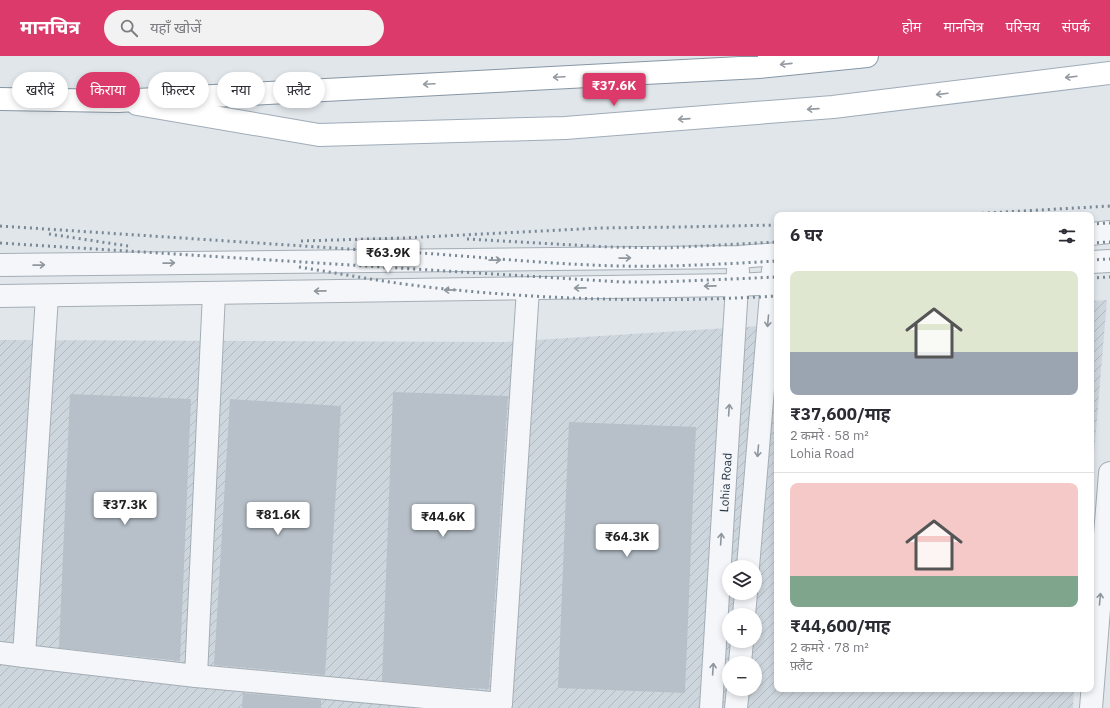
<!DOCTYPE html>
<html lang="hi">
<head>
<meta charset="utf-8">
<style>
	:root { --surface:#fff; --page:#f2f2f3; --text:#2b2b33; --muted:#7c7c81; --line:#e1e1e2; --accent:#dc3a6a }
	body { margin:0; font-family:"IBM Plex Sans","Noto Sans Devanagari",sans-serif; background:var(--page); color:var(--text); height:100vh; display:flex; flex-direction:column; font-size:15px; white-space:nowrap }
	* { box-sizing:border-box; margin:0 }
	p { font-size:13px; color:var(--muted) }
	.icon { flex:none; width:22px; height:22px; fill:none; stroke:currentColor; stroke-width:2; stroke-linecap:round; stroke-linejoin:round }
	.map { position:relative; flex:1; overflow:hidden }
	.details { position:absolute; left:774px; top:156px; width:320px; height:480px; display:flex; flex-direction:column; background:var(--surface); border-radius:8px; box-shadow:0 2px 6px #0003 }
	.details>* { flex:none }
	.hud { position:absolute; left:12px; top:16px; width:380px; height:36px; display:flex; gap:8px }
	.fabs { position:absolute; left:722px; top:504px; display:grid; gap:8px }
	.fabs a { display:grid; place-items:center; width:40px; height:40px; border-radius:50%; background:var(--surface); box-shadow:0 2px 6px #0003; font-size:20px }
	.price { position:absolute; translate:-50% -34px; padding:0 9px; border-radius:4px; background:#fff; color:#222; font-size:13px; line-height:26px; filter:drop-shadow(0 1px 2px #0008) }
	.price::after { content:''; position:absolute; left:50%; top:24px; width:12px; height:9px; margin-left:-6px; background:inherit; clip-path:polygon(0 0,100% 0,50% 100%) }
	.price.current { background:var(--accent); color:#fff }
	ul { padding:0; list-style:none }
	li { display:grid; align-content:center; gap:8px; height:212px; padding:0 16px }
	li+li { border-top:1px solid var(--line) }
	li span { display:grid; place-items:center; height:124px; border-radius:8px; color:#555 }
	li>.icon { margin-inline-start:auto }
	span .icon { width:72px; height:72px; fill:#fffc; stroke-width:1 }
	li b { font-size:17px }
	h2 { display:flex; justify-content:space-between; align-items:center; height:48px; padding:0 16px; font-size:17px }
	.chip { padding:0 14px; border-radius:18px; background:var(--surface); box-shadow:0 2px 6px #0003; font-size:14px; line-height:36px }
	.chip.current { background:var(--accent); color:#fff }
	header { display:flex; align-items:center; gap:24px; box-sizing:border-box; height:56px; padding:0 20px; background:var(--accent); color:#fff }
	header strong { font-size:19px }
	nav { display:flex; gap:22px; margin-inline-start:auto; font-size:14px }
	.search { width:280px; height:36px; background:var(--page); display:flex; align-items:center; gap:10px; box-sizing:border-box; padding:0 14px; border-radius:22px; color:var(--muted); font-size:15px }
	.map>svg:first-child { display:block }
</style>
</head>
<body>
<header>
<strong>मानचित्र</strong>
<div class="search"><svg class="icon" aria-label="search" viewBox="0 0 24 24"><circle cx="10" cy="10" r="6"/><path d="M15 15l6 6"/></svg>यहाँ खोजें</div>
<nav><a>होम</a><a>मानचित्र</a><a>परिचय</a><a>संपर्क</a></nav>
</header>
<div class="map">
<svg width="1110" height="652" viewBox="0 0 1110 652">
	<defs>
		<pattern id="industrial-furrows" width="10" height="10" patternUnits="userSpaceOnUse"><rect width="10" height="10" fill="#ced6dd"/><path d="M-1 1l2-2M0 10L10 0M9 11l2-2" fill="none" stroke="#b1b8bf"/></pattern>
	</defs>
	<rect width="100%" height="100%" fill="#e1e6eb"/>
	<path fill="url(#industrial-furrows)" fill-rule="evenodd" d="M1107,244L1091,433V245Z
		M777,269V633H1074L1073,652H0V284L506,286ZM729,511H755V537H729ZM729,559H755V585H729ZM729,607H755V633H729Z"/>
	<path fill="#b7c0c9" d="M393,336L508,340L489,633L463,632L382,625Z
		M70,338L191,343L180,605L59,592Z
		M230,343L341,350L325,619L214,609Z
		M569,366L696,371L685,637L558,632Z
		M243,637L321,644V652H242Z"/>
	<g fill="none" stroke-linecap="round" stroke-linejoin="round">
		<g stroke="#a5aeb6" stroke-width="24">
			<g id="minor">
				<path d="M1091,178L1110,176"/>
				<path d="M1091,206L1110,205"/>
				<path d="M0,209L739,201L777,198"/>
				<path d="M214,237L196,620L501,648L528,233"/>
				<path d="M0,240L736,229L777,227"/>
				<path d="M748,511L773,214"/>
				<path d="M744,559L746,537"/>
				<path d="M0,597L24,600L47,240"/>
				<path d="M24,600L196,620"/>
				<path d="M740,607L742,585"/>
				<path id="s1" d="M711,652L738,214"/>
				<path d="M736,652L738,633"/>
				<path d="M1091,652L1110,417"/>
			</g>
		</g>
		<g stroke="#9facb8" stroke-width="24">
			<path id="major" d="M137,48L319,79L565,72L833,51L1110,17"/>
		</g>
		<g stroke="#8696a3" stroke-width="24">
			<path id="highway" d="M0,43L118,45L759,11L867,0"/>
		</g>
		<use href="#minor" stroke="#f4f6f9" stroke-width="22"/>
		<use href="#major" stroke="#fff" stroke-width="22"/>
		<use href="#highway" stroke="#fff" stroke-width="22"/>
		<path stroke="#788896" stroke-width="3" stroke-dasharray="2 4" stroke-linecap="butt" d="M952,159L1110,150
			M1091,168L1110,167
			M0,170L364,194C450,197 534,208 619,210C672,211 724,208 777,205
			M49,178L128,190
			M467,183L609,191L664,192L777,186
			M301,185L403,182L601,172L679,171L777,169
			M0,187L621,226H661L777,221
			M1091,187L1110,186
			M1091,204L1110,203
			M299,211C342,218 384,226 427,231C544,244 660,247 777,240
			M1091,222L1110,221"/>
	</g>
	<defs><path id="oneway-shaft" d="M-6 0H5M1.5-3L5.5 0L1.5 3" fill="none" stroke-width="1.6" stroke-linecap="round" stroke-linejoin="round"/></defs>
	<g stroke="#939aa2">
		<use href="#oneway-shaft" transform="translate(786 8) rotate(174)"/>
		<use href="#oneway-shaft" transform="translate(559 21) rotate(177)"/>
		<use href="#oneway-shaft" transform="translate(1071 21) rotate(173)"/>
		<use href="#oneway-shaft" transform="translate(429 28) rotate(177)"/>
		<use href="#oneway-shaft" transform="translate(942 38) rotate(173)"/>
		<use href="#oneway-shaft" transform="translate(813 53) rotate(176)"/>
		<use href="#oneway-shaft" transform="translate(684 63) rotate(176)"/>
	</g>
	<g stroke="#8e969e">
		<use href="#oneway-shaft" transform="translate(625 202) rotate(-1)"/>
		<use href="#oneway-shaft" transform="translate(495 204) rotate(-1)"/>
		<use href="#oneway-shaft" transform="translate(169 207) rotate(-1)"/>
		<use href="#oneway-shaft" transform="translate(39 209) rotate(-1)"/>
		<use href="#oneway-shaft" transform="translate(710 230) rotate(179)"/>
		<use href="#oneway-shaft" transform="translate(580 232) rotate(179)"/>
		<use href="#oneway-shaft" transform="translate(450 234) rotate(179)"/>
		<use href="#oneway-shaft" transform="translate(320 235) rotate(179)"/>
		<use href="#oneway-shaft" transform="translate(768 265) rotate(95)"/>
		<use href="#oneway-shaft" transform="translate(729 354) rotate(-86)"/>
		<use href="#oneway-shaft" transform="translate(758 395) rotate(95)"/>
		<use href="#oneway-shaft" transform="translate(721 483) rotate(-86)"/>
		<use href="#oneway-shaft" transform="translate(1100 543) rotate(-85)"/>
		<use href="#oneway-shaft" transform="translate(713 613) rotate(-86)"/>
	</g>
	<g text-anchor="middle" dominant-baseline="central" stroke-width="4" stroke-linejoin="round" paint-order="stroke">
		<g font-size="12" fill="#273644" stroke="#f0f5f8">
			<text stroke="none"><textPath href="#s1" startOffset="226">Lohia Road</textPath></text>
		</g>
	</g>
</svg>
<div class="fabs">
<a><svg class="icon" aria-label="layers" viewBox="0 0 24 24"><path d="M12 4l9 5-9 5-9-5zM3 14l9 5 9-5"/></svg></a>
<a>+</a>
<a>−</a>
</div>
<b class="price current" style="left:614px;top:51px">₹37.6K</b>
<b class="price" style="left:388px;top:218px">₹63.9K</b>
<b class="price" style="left:125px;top:470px">₹37.3K</b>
<b class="price" style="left:278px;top:480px">₹81.6K</b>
<b class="price" style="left:443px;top:482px">₹44.6K</b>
<b class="price" style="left:627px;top:502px">₹64.3K</b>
<div class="hud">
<a class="chip">खरीदें</a>
<a class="chip current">किराया</a>
<a class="chip">फ़िल्टर</a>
<a class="chip">नया</a>
<a class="chip">फ़्लैट</a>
</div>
<section class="details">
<h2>6 घर<svg class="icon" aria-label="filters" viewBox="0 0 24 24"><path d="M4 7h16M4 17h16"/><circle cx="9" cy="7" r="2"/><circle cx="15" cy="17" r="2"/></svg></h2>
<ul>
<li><span style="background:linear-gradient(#dfe7d0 65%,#9aa5b1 0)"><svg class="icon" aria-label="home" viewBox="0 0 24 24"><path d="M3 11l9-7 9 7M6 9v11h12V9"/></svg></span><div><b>₹37,600/माह</b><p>2 कमरे · 58 m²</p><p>Lohia Road</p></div></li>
<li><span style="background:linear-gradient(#f6c9c9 75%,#7fa58c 0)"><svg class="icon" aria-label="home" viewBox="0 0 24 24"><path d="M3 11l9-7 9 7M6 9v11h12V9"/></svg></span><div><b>₹44,600/माह</b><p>2 कमरे · 78 m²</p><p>फ़्लैट</p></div></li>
</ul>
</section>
</div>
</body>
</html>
